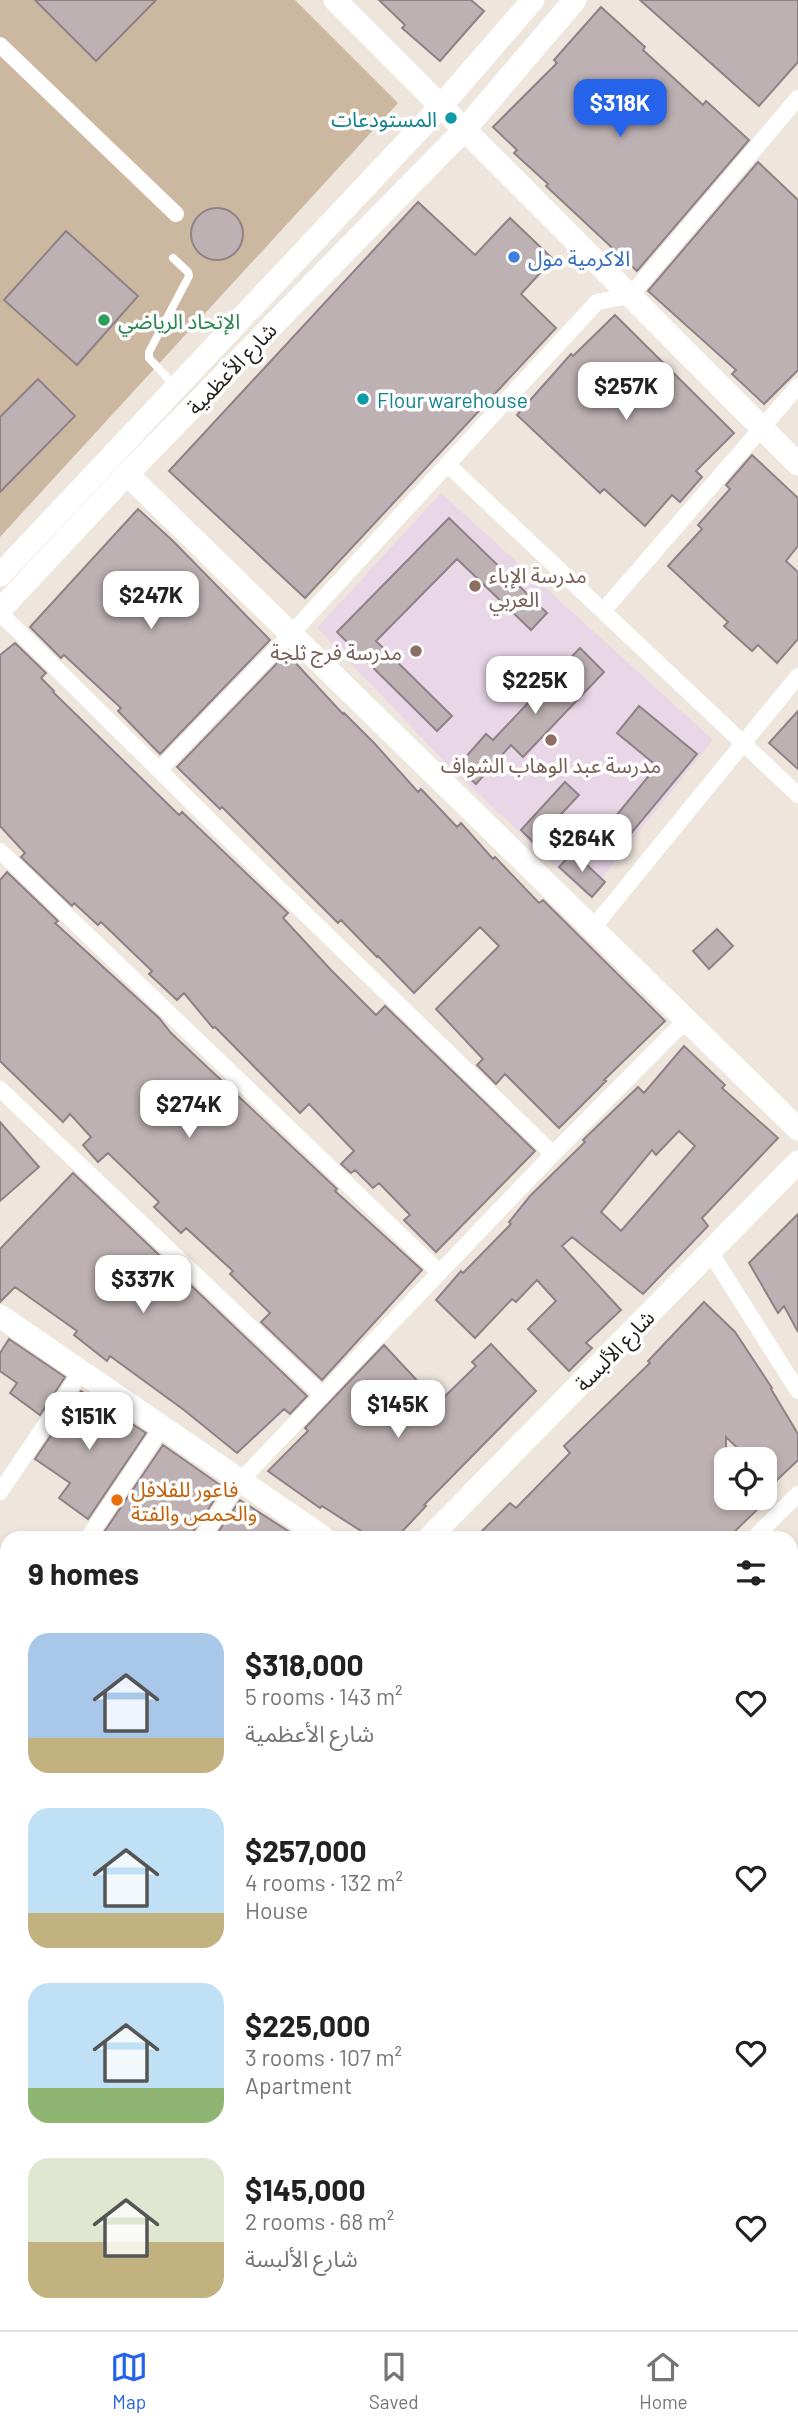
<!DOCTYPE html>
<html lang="en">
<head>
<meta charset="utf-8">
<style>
	:root { --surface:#fff; --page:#f6f6f6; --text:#222; --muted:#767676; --line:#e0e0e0; --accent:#2563eb }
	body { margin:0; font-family:Barlow,"Noto Sans Arabic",sans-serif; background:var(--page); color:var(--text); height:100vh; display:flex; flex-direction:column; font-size:26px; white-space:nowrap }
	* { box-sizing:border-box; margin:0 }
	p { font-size:23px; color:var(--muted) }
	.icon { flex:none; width:38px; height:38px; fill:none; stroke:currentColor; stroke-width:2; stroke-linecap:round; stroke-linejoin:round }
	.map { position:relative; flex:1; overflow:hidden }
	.side { position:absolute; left:0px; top:1531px; width:798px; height:800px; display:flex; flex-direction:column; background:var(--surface); border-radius:21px 21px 0 0; box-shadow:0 4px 10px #0003 }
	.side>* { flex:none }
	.buttons { position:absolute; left:714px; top:1447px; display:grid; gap:14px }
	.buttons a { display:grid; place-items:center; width:63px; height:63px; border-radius:14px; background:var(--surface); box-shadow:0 4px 10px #0003; font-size:35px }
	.price { position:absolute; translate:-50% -60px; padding:0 16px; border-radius:14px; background:#fff; color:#222; font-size:23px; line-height:46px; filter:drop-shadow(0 2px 4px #0008) }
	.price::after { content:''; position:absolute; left:50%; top:42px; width:21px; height:16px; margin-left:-10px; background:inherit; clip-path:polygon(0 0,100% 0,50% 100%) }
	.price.current { background:var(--accent); color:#fff }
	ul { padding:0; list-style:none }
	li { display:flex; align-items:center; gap:21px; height:175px; padding:0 28px }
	li span { display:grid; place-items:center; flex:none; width:196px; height:140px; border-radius:21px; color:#555 }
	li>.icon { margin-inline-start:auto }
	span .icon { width:84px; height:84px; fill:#fffc; stroke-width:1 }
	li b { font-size:30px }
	h2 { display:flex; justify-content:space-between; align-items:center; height:84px; padding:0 28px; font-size:30px }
	.tab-bar { display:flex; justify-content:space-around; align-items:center; height:98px; border-top:2px solid var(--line); background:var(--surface); font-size:19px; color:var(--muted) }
	.tab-bar a { display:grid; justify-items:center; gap:4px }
	.tab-bar .current { color:var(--accent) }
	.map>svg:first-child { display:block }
</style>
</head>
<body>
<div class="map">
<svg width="798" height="2330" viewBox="0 0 798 2330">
	<rect width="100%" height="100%" fill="#eee5dc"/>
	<path fill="#e9d6e6" d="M441,493L713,740L587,896L449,766L317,628Z
		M791,1680L798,1687V1827L791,1835Z"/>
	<path fill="#ccb7a1" d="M0,0H295L398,103L0,537Z
		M7,2316V2324H79L85,2330H0V2323Z"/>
	<path fill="#beb1b4" stroke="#8f8286" stroke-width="2" fill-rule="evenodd" d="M35,0H156L96,61Z
		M379,0H471L484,11L440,61L402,28L405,25Z
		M640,0H798V62L759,106Z
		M601,7L645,47L643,50L703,105L706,101L749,140L637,271L546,186L548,184L514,153L517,150L493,127L557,63L554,60Z
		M758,162L798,200V370L764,404L732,374L736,370L648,291Z
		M418,202L475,255L510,218L553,259L521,294L556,328L305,598L169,471Z
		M191 234a26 26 0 1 1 52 0a26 26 0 1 1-52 0Z
		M66,231L138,296L77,365L4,300Z
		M615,315L734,433L696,471L702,477L680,502L672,495L645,526L604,489L600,493L517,415L571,354L573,356Z
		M38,379L75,416L0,492V417Z
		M752,455L798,498V546L786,561L798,572V639L777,663L758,645L752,651L724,626L728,622L668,566L702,529L698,525L730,489L726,485Z
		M138,509L173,541L270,640L160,754L118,711L121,708L64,655L61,658L30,627Z
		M449,518L547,613L531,630L457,559L376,641L452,716L437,731L337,632Z
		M15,643L46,673L41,678L54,691L53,692L179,815L182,812L288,913L283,918L331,970L376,1015L385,1006L535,1151L436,1252L404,1220L410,1215L379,1183L373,1188L355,1170L351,1173L341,1164L354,1151L309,1104L300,1113L215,1027L213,1028L184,993L177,1000L149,974L152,971L101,922L98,925L74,903L72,906L21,857L25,853L0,826V655Z
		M580,648L604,672L523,757L511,745L476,784L457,767L486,734L493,740Z
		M285,655L288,658L290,657L343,714L344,713L375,744L418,792L421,789L457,827L461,823L493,859L495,857L539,903L543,900L665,1021L604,1080L606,1081L559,1128L505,1074L496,1084L477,1065L483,1059L436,1009L499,946L480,927L414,993L378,956L377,957L341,920L338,923L222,807L220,809L177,767Z
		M639,706L697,754L628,837L611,822L657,766L617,733Z
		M798,711V769L769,743Z
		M565,782L579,795L534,843L521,830Z
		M573,852L605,882L592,897L559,867Z
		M7,872L58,921L55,923L159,1018L171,1033L337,1189L335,1191L422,1270L322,1380L261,1322L270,1313L230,1274L233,1271L186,1228L181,1233L154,1207L159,1202L108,1153L98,1162L83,1145L91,1137L70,1114L63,1122L0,1061V880Z
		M717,929L733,946L709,969L693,951Z
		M684,1046L725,1085L722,1088L778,1138L702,1218L708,1226L643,1294L572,1237L562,1246L621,1310L586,1343L592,1348L569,1371L528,1329L556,1301L537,1280L516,1302L512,1299L475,1338L436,1300L461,1271L463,1273L511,1224L509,1222L530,1196L585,1142L583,1140L638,1087L644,1093ZM679,1131L695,1146L621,1231L601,1212L652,1150L656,1155Z
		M0,1122L39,1167L0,1201Z
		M73,1173L307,1396L290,1414L284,1409L237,1453L184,1410L110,1356L107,1361L74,1335L77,1331L15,1287L0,1302V1249Z
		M798,1214V1332L784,1306L778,1313L749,1263Z
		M704,1302L735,1332L772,1388L771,1389L798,1434V1460L775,1482L765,1473V1460H750L726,1437V1498H769L728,1538H475L510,1503L516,1508L570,1453L564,1446L650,1363L648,1361Z
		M9,1339L65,1377L40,1415L10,1393L17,1383L0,1371V1353Z
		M491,1344L536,1391L424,1505L426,1506L396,1538H372L322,1506L320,1508L268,1471L308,1431L305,1428L384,1345L438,1403L476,1366L472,1362Z
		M81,1391L146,1433L88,1519L59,1498L70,1483L35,1459Z
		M163,1445L223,1487L193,1532L192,1538H100Z
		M240,1500L299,1538H214Z"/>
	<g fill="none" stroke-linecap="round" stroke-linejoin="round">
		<path stroke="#fff" stroke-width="8" d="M173,258L188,272L189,276L149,352V358L175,386"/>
		<path stroke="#fff" stroke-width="16" d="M0,45L176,214
			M447,464L798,795
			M603,611L798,386
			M0,613L261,871L553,1154
			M159,770L291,634L597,302L630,296L798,98
			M0,851L439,1272
			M592,929L798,676
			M0,1089L322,1395
			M710,1252L798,1391
			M0,1492L81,1372
			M88,1538L162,1427
			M202,1538L240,1481L553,1154L686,1020
			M754,1538L798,1494
			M0,1671L7,1660
			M0,1727L7,1732
			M0,1839L7,1829
			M791,1852L798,1844
			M791,2216L798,2209
			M0,2314L7,2306
			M348,2330L354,2324
			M680,2330L686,2324"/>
		<path stroke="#fff" stroke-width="23" d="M335,0L798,464
			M127,474L798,1129
			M0,575L441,106L533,0
			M0,610L127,474L465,129L575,0
			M0,1316L324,1538
			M429,1538L798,1162
			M0,1976L7,1969
			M791,2234L798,2246"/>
		<path stroke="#fff" stroke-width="24" d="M0,2228L7,2235
			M99,2324L105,2330"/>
	</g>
	<g fill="#0f9aa8" stroke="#fff" stroke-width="2.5">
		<circle cx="451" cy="118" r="7"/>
		<circle cx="363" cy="399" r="7"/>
	</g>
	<circle fill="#3f7fe0" stroke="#fff" stroke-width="2.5" cx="514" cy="257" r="7"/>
	<circle fill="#2e9e5b" stroke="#fff" stroke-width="2.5" cx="104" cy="320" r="7"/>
	<g fill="#8d6e63" stroke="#fff" stroke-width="2.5">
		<circle cx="475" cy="586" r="7"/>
		<circle cx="416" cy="651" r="7"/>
		<circle cx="551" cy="740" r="7"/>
	</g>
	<circle fill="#e8710a" stroke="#fff" stroke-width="2.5" cx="117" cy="1500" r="7"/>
	<g text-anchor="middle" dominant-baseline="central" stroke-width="7" stroke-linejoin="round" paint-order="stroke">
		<g font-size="21" fill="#0d838f" stroke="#fff" text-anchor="end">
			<text x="437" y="118">المستودعات</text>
			<text x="377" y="399" text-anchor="start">Flour warehouse</text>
		</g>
		<g font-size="21" fill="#366cbe" stroke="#fff" text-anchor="start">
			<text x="528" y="257">الاكرمية مول</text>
		</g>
		<g font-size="21" fill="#27864d" stroke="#fff" text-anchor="start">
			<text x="118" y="320">الإتحاد الرياضي</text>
		</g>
		<g font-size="21" fill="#231f1c" stroke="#fff">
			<text transform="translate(231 368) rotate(-46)">شارع الأعظمية</text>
			<text transform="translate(614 1350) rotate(-46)">شارع الألبسة</text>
		</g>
		<g font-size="21" fill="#785e54" stroke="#fff" text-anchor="start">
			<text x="489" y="574">مدرسة الإباء<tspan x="489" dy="24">العربي</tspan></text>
			<text x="402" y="651" text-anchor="end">مدرسة فرج ثلجة</text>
			<text x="551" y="764" text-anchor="middle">مدرسة عبد الوهاب الشواف</text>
		</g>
		<g font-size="21" fill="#c56008" stroke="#fff" text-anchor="start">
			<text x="131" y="1488">فاعور للفلافل<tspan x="131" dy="24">والحمص والفتة</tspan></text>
		</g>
	</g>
</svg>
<div class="buttons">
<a><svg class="icon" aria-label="locate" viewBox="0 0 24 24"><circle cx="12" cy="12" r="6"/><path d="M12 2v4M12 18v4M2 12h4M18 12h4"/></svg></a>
</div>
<b class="price current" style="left:620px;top:139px">$318K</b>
<b class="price" style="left:626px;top:422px">$257K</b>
<b class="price" style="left:151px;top:631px">$247K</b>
<b class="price" style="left:535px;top:716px">$225K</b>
<b class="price" style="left:582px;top:874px">$264K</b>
<b class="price" style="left:189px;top:1140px">$274K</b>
<b class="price" style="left:143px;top:1315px">$337K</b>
<b class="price" style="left:398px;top:1440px">$145K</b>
<b class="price" style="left:89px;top:1452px">$151K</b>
<section class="side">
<h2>9 homes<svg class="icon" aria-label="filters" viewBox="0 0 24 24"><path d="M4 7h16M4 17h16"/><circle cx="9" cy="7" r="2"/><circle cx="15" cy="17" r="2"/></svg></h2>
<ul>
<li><span style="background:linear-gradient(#a9c7e8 75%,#c2b280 0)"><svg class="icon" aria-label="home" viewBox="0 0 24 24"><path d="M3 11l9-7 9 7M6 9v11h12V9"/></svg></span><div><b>$318,000</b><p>5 rooms · 143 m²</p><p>شارع الأعظمية</p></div><svg class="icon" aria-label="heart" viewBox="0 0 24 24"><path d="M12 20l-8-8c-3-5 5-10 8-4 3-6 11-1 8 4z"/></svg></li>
<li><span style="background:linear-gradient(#bfe0f5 75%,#c2b280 0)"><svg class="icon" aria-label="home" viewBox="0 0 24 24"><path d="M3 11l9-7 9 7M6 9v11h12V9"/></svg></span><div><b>$257,000</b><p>4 rooms · 132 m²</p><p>House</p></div><svg class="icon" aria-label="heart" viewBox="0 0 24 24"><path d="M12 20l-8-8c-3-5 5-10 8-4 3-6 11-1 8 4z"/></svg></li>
<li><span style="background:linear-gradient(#bfe0f5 75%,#8fb573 0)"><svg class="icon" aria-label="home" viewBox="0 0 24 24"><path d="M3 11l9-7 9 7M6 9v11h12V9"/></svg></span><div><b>$225,000</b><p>3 rooms · 107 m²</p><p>Apartment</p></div><svg class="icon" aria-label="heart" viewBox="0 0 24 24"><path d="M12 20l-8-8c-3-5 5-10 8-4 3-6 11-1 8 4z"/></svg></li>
<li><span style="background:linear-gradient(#dfe7d0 60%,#c2b280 0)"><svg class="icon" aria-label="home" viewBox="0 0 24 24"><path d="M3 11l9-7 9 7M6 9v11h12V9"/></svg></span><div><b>$145,000</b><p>2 rooms · 68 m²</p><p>شارع الألبسة</p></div><svg class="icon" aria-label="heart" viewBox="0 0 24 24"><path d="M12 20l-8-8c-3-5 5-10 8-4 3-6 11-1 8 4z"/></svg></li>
</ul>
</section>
</div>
<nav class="tab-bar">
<a class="current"><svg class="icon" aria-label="map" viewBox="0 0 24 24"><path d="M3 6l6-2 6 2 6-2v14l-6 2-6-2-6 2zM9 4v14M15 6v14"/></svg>Map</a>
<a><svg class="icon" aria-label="saved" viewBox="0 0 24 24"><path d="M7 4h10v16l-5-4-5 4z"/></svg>Saved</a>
<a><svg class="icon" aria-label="home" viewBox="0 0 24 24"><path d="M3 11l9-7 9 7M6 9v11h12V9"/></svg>Home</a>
</nav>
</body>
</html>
